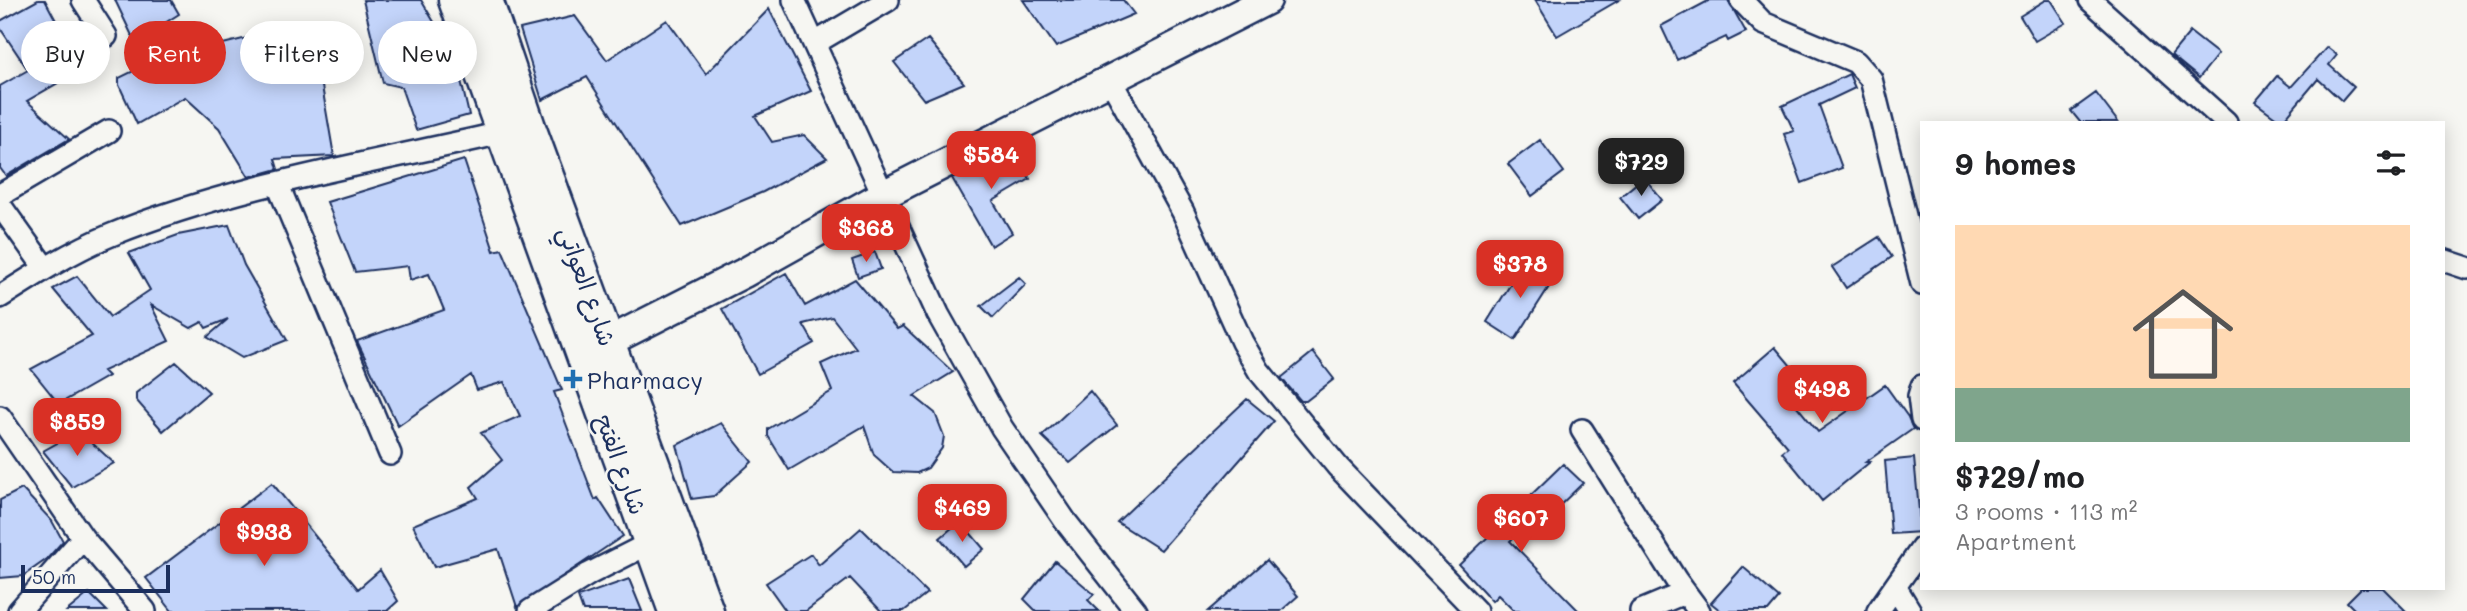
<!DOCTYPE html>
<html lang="en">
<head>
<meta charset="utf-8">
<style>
	:root { --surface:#fff; --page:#f2f2f2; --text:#202124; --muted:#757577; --line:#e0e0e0; --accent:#d93025 }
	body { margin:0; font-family:Mali,"Playpen Sans Arabic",sans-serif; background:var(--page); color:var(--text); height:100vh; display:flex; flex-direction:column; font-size:26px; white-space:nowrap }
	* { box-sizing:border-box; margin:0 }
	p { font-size:23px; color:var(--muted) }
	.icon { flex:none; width:38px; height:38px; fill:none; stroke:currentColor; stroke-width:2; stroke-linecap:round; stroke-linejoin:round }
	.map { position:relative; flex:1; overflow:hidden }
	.details { position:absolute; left:1920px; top:121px; width:525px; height:469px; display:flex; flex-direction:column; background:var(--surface); border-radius:0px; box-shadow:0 4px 18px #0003 }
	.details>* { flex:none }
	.top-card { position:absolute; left:21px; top:21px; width:665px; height:63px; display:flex; gap:14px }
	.scale { position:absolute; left:21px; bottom:18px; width:149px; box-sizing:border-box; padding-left:7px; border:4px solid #1b2f5e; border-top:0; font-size:19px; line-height:24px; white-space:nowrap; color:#1b2f5e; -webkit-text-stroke:5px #f6f6f2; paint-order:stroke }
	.price { position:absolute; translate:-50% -60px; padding:0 16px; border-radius:14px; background:var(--accent); color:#fff; font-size:23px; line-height:46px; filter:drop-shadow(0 2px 4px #0008) }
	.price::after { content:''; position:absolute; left:50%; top:42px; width:21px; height:16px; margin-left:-10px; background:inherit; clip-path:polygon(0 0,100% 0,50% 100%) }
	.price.active { background:#222; color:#fff }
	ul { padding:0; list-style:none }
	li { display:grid; align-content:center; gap:14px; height:371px; padding:0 35px }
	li+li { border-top:2px solid var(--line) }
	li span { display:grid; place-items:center; height:217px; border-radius:0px; color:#555 }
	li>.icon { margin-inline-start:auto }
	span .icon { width:126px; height:126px; fill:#fffc; stroke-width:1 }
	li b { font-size:30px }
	h2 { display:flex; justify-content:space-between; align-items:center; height:84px; padding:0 35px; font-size:30px }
	.chip { padding:0 24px; border-radius:32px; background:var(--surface); box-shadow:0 4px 18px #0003; font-size:24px; line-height:63px }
	.chip.active { background:var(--accent); color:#fff }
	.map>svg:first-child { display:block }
</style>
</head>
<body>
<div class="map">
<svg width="2467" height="611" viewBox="0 0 2467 611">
	<rect width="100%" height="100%" fill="#f6f6f2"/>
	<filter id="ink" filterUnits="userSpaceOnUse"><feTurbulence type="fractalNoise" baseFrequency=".0143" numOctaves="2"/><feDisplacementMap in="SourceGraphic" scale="14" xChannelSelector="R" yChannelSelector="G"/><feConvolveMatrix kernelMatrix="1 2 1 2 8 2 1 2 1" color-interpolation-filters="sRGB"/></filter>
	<g filter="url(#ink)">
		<path fill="#c3d4fa" stroke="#1b2f5e" stroke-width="2" d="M38,0H45L82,69L27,101L69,139L6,176L0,168V86L28,70L0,28V21Z
			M115,0H171L179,14L135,42Z
			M363,0H421L456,59L469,115L416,130L401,87L383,83Z
			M1023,0H1123L1134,14L1056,47Z
			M1535,0H1619L1557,36Z
			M1710,0H1728L1746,32L1728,41L1726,37L1677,60L1661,26Z
			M2046,0H2051L2066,23L2035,41L2020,16Z
			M769,9L811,91L755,116L772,142L804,135L827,158L763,192L682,226L587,77L542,100L520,29L575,16L607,60L667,20L706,74Z
			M311,22L334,156L275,159L278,169L249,177L219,128L185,97L137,124L119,85V78L205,36L207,48Z
			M2190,32L2218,54L2199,78L2171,55Z
			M928,39L964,83L924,100L894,62Z
			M2327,47L2337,55L2329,65L2354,87L2342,101L2318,79L2282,122L2255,102L2277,76L2291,87Z
			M1849,74L1855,88L1819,105L1842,168L1802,183L1784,134L1794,131L1782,106Z
			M2096,93L2118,122H2080L2071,111Z
			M1540,140L1564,172L1532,196L1508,164Z
			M1012,148L1030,179L993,201L1012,233L991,246L952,178Z
			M464,160L494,251L502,249L562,390L554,392L595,500L598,498L623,536L517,607L498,549L434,567L413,525L478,498L471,487L502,460L481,433L520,416L504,382L477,390L471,375L398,426L357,341L444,310L429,274L410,280L408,266L355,272L327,202Z
			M1644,177L1662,200L1638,219L1620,197Z
			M229,225L244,265L287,340L242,358L207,337L228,319L206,328L202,322L191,328L151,305L169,341L103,371L108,376L59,404L31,369L92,336L53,289L77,276L110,317L150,290L129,253L178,235Z
			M1879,237L1892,257L1846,288L1832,267Z
			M875,252L881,269L858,277L852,260Z
			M1525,261L1554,279L1515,340L1487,322Z
			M786,273L805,306L855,279L897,329L903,326L953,372L914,396L935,413L944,436L942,448L928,468L917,473L893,472L874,455L864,426L789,470L768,436V429L832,391L821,364L856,348L832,317L803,324L814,343L758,374L722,309Z
			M1019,277L1026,284L993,318L981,306Z
			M1775,347L1813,392L1796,405L1818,432L1885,385L1908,417L1913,429L1866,462H1870L1822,501L1782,452L1788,447L1733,383Z
			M1313,352L1334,379L1306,401H1301L1281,378Z
			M176,362L209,392L163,431L136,400V393Z
			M1090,391L1117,425L1070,463L1042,436Z
			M1247,399L1274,421L1161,550L1117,522Z
			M721,423L752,462L714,496L692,499L677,445Z
			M79,431L114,463L72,487L43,451Z
			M1914,458L1921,532L1891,534L1885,461Z
			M1563,464L1583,483L1553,512L1547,506L1510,541L1579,611H1514L1498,595L1492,601L1459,565Z
			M272,483L358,589L380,570L398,601L387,611H172L146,578Z
			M22,489L52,521L63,541L47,559L23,576L0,578V500Z
			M960,521L984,549L964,566L940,538Z
			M861,528L927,593L904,611H881L850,578L806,611H786L766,583L811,554L819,565Z
			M1267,560L1298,596L1281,611H1208Z
			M1055,561L1094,594L1088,600L1099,611H1036L1024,599Z
			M1743,567L1779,598L1768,611H1721L1711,603Z
			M629,579L642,611H583L578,597Z
			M2361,588H2383L2406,611H2356L2347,602Z
			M89,593L107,611H67Z"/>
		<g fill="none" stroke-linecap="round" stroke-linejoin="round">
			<g stroke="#1b2f5e" stroke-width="26">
				<path id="street" d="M83,0L106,36
					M794,0L938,314L1002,428L1066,522L1136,611
					M1741,0L1763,23L1856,62L1871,79L1922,284
					M2090,0L2226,122
					M815,43L888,0
					M1111,81L1183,212L1242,342L1259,371L1338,467L1476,611
					M278,185L390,454
					M0,195L109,131
					M0,205L45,268
					M2443,260L2467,268
					M0,297C36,274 72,251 111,235C231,186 375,162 502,133
					M1922,386L1919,396L1922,420
					M0,417L83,538L145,611
					M1582,430L1676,580L1699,611
					M1896,588L1910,611
					M19,611L83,538
					M530,611L589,574L650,543
					M1641,611L1684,593
					M1878,611L1922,548"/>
			</g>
			<g stroke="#1b2f5e" stroke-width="33">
				<path id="secondary" d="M588,352L744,273L885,194L1267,0"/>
			</g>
			<g stroke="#1b2f5e" stroke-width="37">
				<path id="primary" d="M455,0L675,611
					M486,0L529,127L707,611"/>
			</g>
			<use href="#street" stroke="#f6f6f2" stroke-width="21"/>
			<use href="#secondary" stroke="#f6f6f2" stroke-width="28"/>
			<use href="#primary" stroke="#f6f6f2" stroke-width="32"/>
		</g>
	</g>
	<path fill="#1f6fb2" stroke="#f6f6f2" stroke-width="2.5" d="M569.5 368.5h7v7h7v7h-7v7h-7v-7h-7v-7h7z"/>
	<g text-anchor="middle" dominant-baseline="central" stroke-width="5" stroke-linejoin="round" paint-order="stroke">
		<g font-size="24" fill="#1b2f5e" stroke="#f6f6f2">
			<text transform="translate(588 286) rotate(70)">شارع العواتي</text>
			<text transform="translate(622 464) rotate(70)">شارع الفتح</text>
		</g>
		<g font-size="24" fill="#1b2f5e" stroke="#f6f6f2" text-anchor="start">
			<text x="587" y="379">Pharmacy</text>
		</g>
	</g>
</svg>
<div class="scale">50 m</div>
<b class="price" style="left:991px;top:191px">$584</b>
<b class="price active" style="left:1641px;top:198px">$729</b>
<b class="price" style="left:866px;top:264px">$368</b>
<b class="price" style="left:1520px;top:300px">$378</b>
<b class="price" style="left:1822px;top:425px">$498</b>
<b class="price" style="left:77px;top:458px">$859</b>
<b class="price" style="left:962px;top:544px">$469</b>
<b class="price" style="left:1521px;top:554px">$607</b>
<b class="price" style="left:264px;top:568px">$938</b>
<div class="top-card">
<a class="chip">Buy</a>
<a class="chip active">Rent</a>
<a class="chip">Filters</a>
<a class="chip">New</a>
</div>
<section class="details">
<h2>9 homes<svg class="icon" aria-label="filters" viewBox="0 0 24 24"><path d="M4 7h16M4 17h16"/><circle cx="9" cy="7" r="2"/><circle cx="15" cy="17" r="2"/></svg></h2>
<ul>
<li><span style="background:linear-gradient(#ffd9b3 75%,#7fa58c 0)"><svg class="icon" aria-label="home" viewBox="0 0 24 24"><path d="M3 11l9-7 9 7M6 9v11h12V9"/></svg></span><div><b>$729/mo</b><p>3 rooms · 113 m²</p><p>Apartment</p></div></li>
</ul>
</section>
</div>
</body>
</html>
